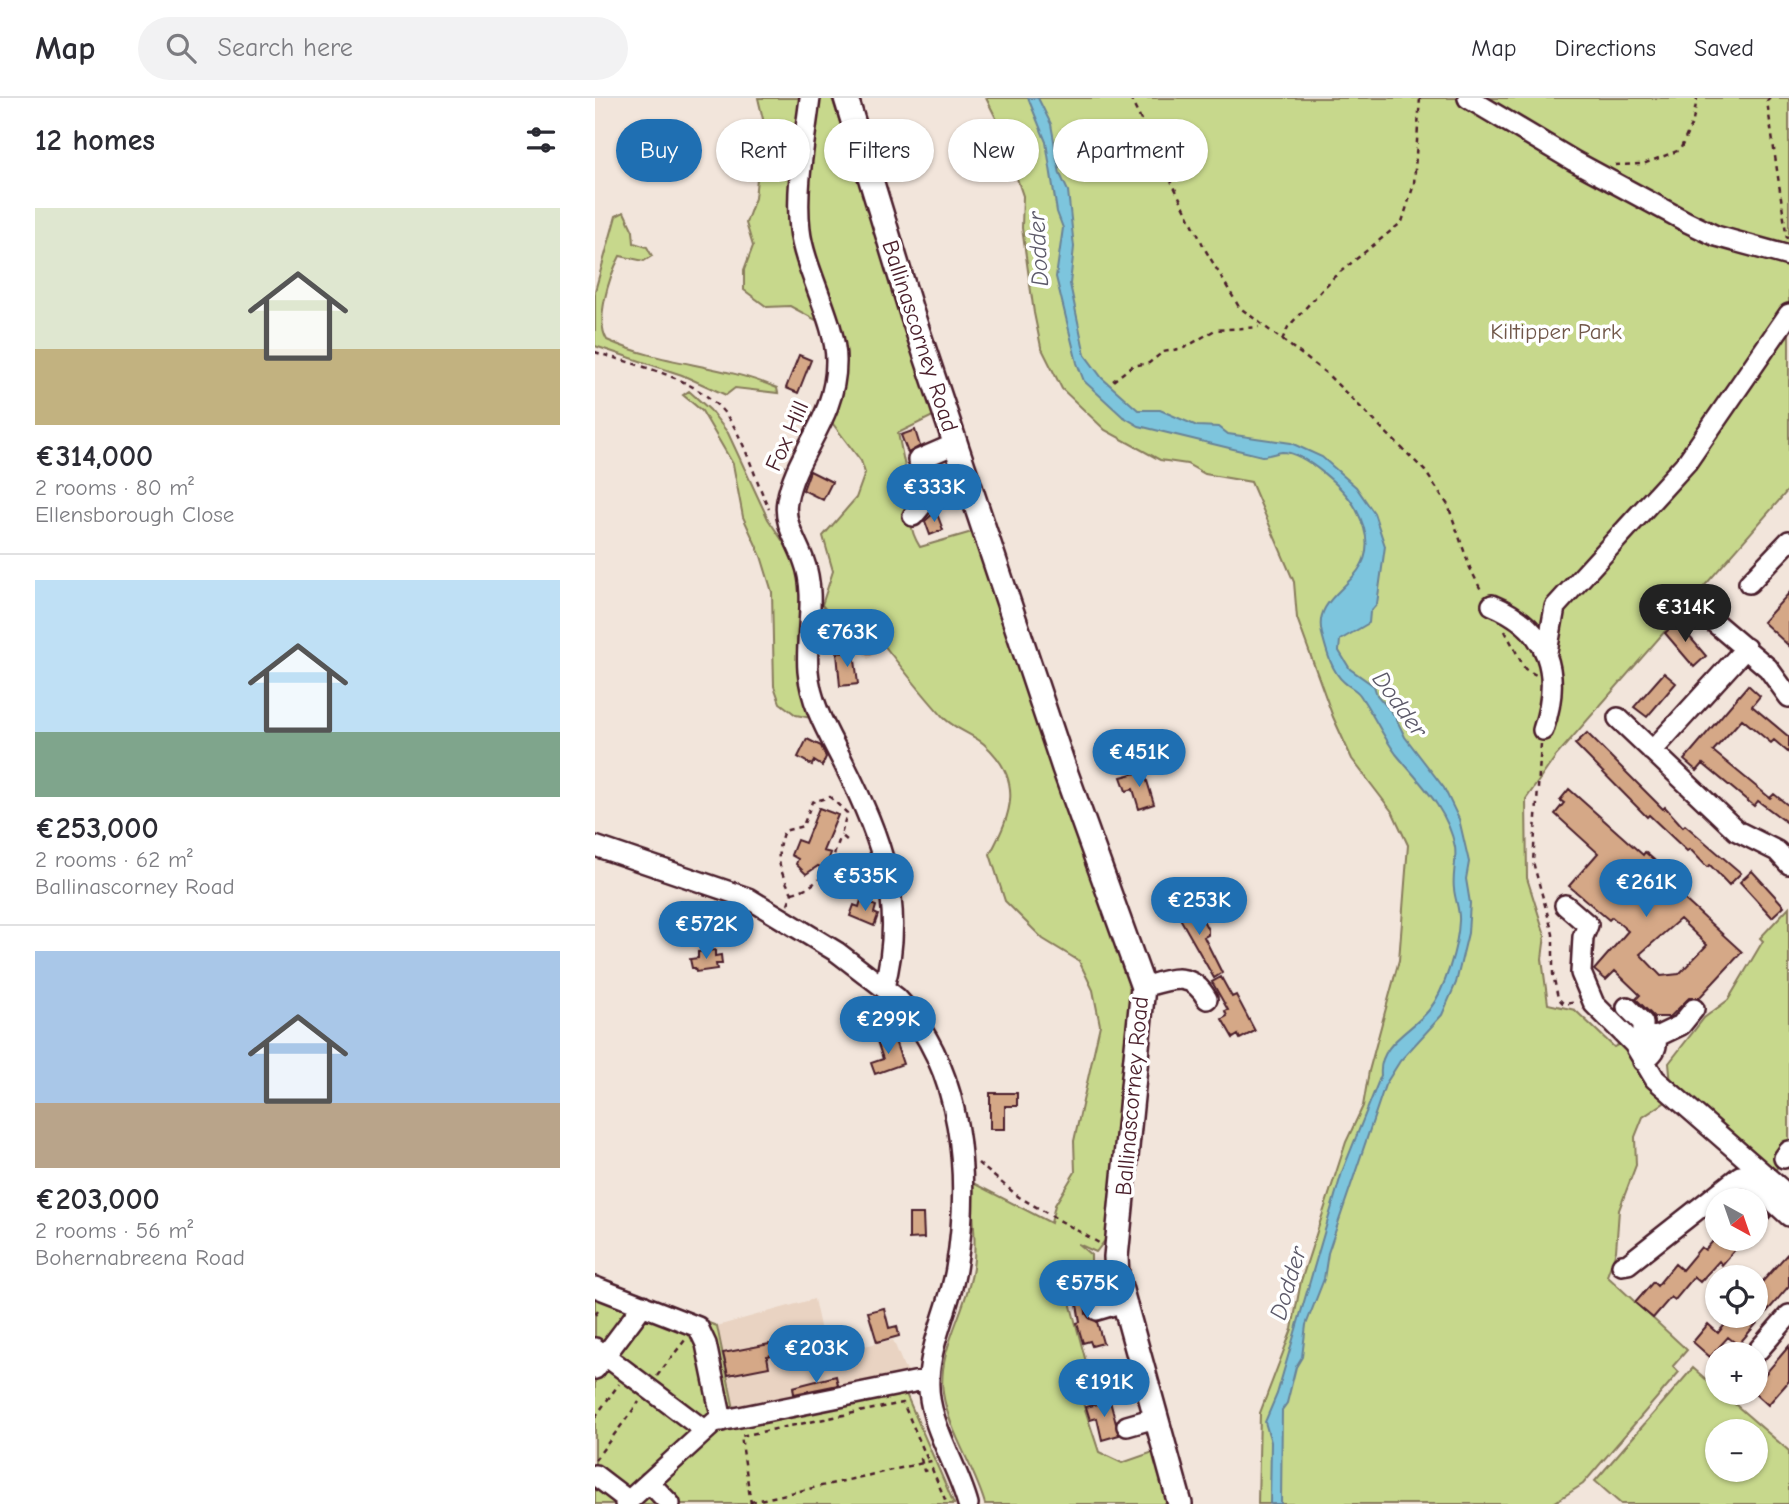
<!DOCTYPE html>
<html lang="en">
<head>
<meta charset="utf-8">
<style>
	:root { --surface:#fff; --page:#f2f2f3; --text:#2b2b33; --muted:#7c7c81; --line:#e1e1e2; --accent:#1f6fb2 }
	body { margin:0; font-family:"Comic Neue",sans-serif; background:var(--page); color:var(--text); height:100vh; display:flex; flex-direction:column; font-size:26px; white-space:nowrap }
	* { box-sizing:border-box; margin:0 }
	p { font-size:23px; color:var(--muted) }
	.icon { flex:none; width:38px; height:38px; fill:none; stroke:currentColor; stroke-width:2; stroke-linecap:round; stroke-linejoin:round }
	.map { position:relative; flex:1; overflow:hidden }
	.side { display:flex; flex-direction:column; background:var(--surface); width:595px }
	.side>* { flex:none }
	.guide { position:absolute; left:21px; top:21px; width:665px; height:63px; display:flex; gap:14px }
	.needle { width:46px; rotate:140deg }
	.controls { position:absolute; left:1110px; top:1090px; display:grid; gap:14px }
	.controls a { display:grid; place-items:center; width:63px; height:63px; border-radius:50%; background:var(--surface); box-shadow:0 2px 5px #0004; font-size:35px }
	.price { position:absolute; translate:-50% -60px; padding:0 16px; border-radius:24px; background:var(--accent); color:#fff; font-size:23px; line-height:46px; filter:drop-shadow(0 2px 4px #0008) }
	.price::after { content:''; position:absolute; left:50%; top:42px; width:21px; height:16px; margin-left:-10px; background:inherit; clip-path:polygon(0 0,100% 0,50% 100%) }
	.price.on { background:#222; color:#fff }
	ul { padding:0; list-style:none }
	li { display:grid; align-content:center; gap:14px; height:371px; padding:0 35px }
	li+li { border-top:2px solid var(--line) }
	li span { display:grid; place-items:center; height:217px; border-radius:0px; color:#555 }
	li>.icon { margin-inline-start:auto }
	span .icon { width:126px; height:126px; fill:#fffc; stroke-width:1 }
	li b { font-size:30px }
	h2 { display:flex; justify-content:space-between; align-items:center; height:84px; padding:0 35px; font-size:30px }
	.chip { padding:0 24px; border-radius:32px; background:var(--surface); box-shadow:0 2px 5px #0004; font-size:24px; line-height:63px }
	.chip.on { background:var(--accent); color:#fff }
	header { display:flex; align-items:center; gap:42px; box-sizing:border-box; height:98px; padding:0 35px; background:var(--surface); border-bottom:2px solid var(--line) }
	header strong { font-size:33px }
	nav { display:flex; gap:38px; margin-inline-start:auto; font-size:24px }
	.search { width:490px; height:63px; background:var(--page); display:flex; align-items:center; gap:18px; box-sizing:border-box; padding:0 24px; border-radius:38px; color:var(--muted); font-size:26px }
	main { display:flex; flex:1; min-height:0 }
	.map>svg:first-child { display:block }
</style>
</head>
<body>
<header>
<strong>Map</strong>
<div class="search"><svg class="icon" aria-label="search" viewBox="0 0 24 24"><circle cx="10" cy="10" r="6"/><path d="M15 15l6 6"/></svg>Search here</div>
<nav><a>Map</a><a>Directions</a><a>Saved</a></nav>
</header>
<main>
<section class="side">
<h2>12 homes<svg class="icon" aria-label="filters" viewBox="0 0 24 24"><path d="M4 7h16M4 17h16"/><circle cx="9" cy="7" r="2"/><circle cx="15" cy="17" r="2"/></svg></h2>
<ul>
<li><span style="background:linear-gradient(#dfe7d0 65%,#c2b280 0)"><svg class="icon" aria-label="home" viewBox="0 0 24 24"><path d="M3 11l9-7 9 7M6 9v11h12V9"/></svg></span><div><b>€314,000</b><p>2 rooms · 80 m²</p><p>Ellensborough Close</p></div></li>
<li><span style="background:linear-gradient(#bfe0f5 70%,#7fa58c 0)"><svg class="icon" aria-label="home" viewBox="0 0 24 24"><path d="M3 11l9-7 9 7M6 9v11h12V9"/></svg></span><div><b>€253,000</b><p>2 rooms · 62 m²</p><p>Ballinascorney Road</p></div></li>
<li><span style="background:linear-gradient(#a9c7e8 70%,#b9a48a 0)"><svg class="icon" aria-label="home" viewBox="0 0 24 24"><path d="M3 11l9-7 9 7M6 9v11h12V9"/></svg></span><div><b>€203,000</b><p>2 rooms · 56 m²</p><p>Bohernabreena Road</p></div></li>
</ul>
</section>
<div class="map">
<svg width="1194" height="1406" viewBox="0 0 1194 1406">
	<rect width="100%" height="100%" fill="#f2e5db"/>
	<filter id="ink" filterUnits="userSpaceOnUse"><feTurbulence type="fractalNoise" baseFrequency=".0143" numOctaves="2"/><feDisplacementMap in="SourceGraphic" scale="14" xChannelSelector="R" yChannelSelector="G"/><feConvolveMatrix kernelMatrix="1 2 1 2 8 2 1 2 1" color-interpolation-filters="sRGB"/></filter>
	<g filter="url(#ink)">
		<path fill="#e9d3c2" d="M236,483L289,550L273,561L254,540L226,518Z
			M219,1201L231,1256L298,1242L309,1269L313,1272L308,1279L140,1316L122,1228Z"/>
		<path fill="#c7d88c" stroke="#887c5c" stroke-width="2" fill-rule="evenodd" d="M163,0H237L340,317L303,335L310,369L323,388H337C320,412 307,420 325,449L377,434L460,677L530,865L539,901L511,1141L501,1154L483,1146L496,1157V1171L477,1186L476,1208L498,1290L486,1299L504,1354L527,1365L561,1353L576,1406H390C379,1368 354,1334 348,1295C342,1252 372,1212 378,1170C382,1143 377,1111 376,1084L456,1125L460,1107L480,1074L479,1043L505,927L498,892L484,863L448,841L410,803L395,756C417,715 429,682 389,646C377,636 360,631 349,620C320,588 294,554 268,520L253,531L241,524L227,507L238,473L228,438L261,400L270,375L266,363L238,326V231L195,208L172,209L149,192V172L158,148L151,125L160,100L168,21Z
			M391,0H1194V391L961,658L931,701L932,780L950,837L947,861L953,906L980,912L1019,949L1028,944L1046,977L1072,1003L1048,1019L1040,1039L1041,1067L1024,1112L1021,1153L1012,1178L1092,1252L1078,1268L1084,1274L988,1386L957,1406H663L665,1315L697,1231L706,1183L751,1044L768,1008L774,973L804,862L813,747L798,715L757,661L738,619L702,520L699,484L656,384L610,376L592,366L565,362L510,332L467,291L446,249L439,215L427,130L428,98L402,22Z
			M29,114L38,133L39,145L52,149L57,158L49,163L25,158C14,179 0,223 12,242C67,267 127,266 182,290L183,295L140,290L131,297L87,277L0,248V193L21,118Z
			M94,293L115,312L133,335L173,421L195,454L203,476L205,500L204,580L216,620L201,617L185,605L179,588L177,494L166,458L148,419L138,366L107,313L88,297Z
			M1194,809V1041L1178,1079L1080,984L1076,987L1074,965L1109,920L1133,902L1168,843L1165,840Z
			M0,1183L122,1228L140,1316L308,1279L311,1296L359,1406H0Z
			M1098,1270L1122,1291V1295H1127L1194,1353V1406H1026L1000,1383ZM1122,1334H1160V1372H1122Z"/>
		<path fill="#7dc5dd" stroke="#698396" stroke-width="2" d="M433,0H443L456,26L465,76L473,93L479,149L475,186L490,257L507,280L543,312H565L602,328L624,329L633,336L696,345L727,359L761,389L779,415L790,448L782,506L775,514L774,525L745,542L744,553L755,571L779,588L782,597L800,618L810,639L849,690L864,721L874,764L871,781L875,805L873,835L861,885L847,917L805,963L790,987L733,1155L729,1181L711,1227L707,1259L701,1269L692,1305L687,1312L686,1406H675L676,1344L670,1324L682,1296L747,1074L786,977C783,946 817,933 834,912C850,892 863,848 864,823C865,812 860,802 859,791C857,778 862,763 860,749C853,711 824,684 801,656C787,637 778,616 765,597C761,591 754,589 749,584C736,573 731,551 727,536C714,486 801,486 761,411C751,392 710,354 687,354C681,355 674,358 667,358L544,328L527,318L489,283L482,265L461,179L468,130L462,114L451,44Z"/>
		<path fill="#d5a887" stroke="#4a1f2b" stroke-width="2" fill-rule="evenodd" d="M204,257L216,262L203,295L191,290Z
			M320,332L325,348L313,355L306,337Z
			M215,373L237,384L228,402L208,392Z
			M341,413L348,432L335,437L330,423Z
			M1194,495V548L1168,524Z
			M1082,524L1111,558L1099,569L1070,535Z
			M270,532L284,548L276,555H272L260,542Z
			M259,554L263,586L245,588L242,555Z
			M1069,575L1081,585L1052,619L1039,609Z
			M1153,587L1165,598L1157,608L1194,639V655L1179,642L1176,645L1147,621L1118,653L1175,700L1179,696L1194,708V726L1163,703L1159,708L1108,666L1102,673L1089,662Z
			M992,635L1068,711L1070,709L1088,729L1090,727L1146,775L1134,787L1115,767L1112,769L1095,751L1092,753L1054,717L1052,719L980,646Z
			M212,641L226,648L231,659L227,668L219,663L217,667L203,659Z
			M549,673L559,706L544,711L538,691L531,693L526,679Z
			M974,691L1048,757L1050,754L1072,773L1065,779L1147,854L1104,900H1094L1075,919H1059L1041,901L1045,897L1020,873L1011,882L999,872L1033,833L1017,819L1014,822L974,788L1003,755L960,716L969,705L965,702ZM1085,821L1112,847L1084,876L1066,878L1045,856Z
			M224,710L243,717L228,753L236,755L230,771L223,768L211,776L201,766L203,761L196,757L202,742L210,745Z
			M1157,773L1189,808L1177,819L1145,784Z
			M266,802L281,808L279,815L283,817L279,828L255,818L259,807L264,809Z
			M600,806L613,832V837L609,839L627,875L619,880L582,815Z
			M120,852V858L126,857L127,866H121L122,871L101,874L100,870H97L95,861L103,860V854Z
			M626,879L637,899L641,897L660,933L645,941L643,937L638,940L627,921L632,918L630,913L633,912L617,884Z
			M298,937L308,966L280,976L276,965L288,961L282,943Z
			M395,995H422V1008H410V1031H395Z
			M1160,1104L1176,1118L1160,1136Z
			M314,1116H328L329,1140L314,1141Z
			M1120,1141H1149L1127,1167L1124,1163L1105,1184L1099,1179L1080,1202L1076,1199L1058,1220L1040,1205L1058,1184L1062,1188L1080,1166L1087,1172L1106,1149L1110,1152Z
			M1194,1154V1188L1143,1247L1133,1239L1115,1259L1098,1244L1113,1226L1123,1235L1137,1218H1160V1192Z
			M489,1187L491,1216L502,1224L508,1245L497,1248L495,1243L488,1245L482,1225L485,1224L479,1189Z
			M289,1210L294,1230L302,1228L304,1238L282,1244L273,1214Z
			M180,1245L182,1256L172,1258L174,1269L133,1277L128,1255Z
			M1194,1248V1283L1173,1307L1160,1295V1288Z
			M241,1278L243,1287L199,1296L198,1289Z
			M515,1303L524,1337L507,1342L502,1320L495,1322L491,1309Z"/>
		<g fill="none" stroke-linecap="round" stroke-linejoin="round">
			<g stroke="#4a1f2b" stroke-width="24">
				<path id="minor" d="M215,0C210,42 200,90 205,132C209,171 242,226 241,264C241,322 200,355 192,403C188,425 202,443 209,463C222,497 210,537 213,573C216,608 234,636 249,666C286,740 312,806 289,889
					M873,0L979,63L1092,124L1121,138L1194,158
					M323,362L360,346
					M318,418L348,382L369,369
					M1154,485L1194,443
					M897,507C955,531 967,576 948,632
					M1120,525L1173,570L1194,599
					M952,554L960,509L1092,364L1194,216
					M1023,620L1142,733L1182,753L1194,766
					M1057,653L1151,550
					M0,748L153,800L242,854L302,900C369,970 376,1080 361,1171C355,1208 336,1242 334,1280C331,1323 362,1365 373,1406
					M970,807L993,827L988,839L986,875L999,906L1039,946L1060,981L1194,1098
					M548,889C576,881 596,872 612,901
					M1032,909L1048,925V937
					M1061,939L1086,927L1099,911
					M1039,946L1048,937L1061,939C1063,951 1058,956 1048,963
					M1189,1060L1194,1053
					M1027,1167L1033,1166L1145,1078L1156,1083L1194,1118
					M0,1189L103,1229L111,1246L127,1323
					M502,1212L529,1204
					M0,1250L109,1332
					M1160,1256L1194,1217
					M0,1271L48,1207
					M532,1328L560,1320
					M0,1377L34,1403
					M54,1384L75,1406
					M30,1406L120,1324L334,1281"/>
			</g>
			<g stroke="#4a1f2b" stroke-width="28">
				<path id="major" d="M251,0L317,216L469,670L548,889L521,1159L522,1178L585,1406"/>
			</g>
			<path stroke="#4a1f2b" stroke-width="2.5" stroke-dasharray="5 5" stroke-linecap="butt" d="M535,0L611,153L644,209L731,275L830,373L853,407L875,470L887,494
				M1175,0L1172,3L1192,141
				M1020,67L1048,66L1085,52L1098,23L1102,0
				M687,242L693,229L739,179L807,124L819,86L825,0
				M0,254C52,271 113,280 141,332C154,357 162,385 174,411
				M518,283L537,268L554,265L568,254L589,250L620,232L664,229
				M910,533L930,571L941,577
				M946,646L938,764L958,836V876L963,900L969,906L982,904
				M197,795C230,787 236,766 246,737
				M193,806L197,795C184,773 179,756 189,733L208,728L217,704L235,699L252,715L246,737L253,743
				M383,1065L424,1099L504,1145
				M0,1217L6,1209
				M62,1278L90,1242
				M0,1319L24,1286
				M0,1362L44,1304
				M156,1404L341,1362
				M156,1406L146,1338L308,1305L332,1360L326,1361L329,1373L337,1371L352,1406"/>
			<use href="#minor" stroke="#fff" stroke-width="19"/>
			<use href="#major" stroke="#fff" stroke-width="23"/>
		</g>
	</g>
	<g text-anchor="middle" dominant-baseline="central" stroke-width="7" stroke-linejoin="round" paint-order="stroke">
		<g font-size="23" fill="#705648" stroke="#fff">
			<text x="961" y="233">Kiltipper Park</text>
		</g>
		<g font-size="23" fill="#4a1f2b" stroke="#fff">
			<text transform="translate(325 238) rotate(72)">Ballinascorney Road</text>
			<text transform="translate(192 338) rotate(-66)">Fox Hill</text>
			<text transform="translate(537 998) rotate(-85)">Ballinascorney Road</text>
		</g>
		<g font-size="24" font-style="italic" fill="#5c5969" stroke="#fff">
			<text transform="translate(443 151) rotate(-93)">Dodder</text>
			<text transform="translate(805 606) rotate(54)">Dodder</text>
			<text transform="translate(693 1185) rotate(-73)">Dodder</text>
		</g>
	</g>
</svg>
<div class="controls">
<a><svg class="needle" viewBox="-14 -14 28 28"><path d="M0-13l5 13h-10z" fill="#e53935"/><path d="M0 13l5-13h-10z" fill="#7c7c81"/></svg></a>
<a><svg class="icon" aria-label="locate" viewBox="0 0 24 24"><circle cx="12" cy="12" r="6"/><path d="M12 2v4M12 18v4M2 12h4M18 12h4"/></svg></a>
<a>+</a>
<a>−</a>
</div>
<b class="price" style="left:339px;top:426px">€333K</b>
<b class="price on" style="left:1090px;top:546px">€314K</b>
<b class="price" style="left:252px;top:571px">€763K</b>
<b class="price" style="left:544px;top:691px">€451K</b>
<b class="price" style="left:270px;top:815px">€535K</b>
<b class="price" style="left:1051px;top:821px">€261K</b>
<b class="price" style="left:604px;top:839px">€253K</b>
<b class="price" style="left:111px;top:863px">€572K</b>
<b class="price" style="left:293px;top:958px">€299K</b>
<b class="price" style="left:492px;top:1222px">€575K</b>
<b class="price" style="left:221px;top:1287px">€203K</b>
<b class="price" style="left:509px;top:1321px">€191K</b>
<div class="guide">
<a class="chip on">Buy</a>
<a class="chip">Rent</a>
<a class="chip">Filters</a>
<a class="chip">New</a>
<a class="chip">Apartment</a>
</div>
</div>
</main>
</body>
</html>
